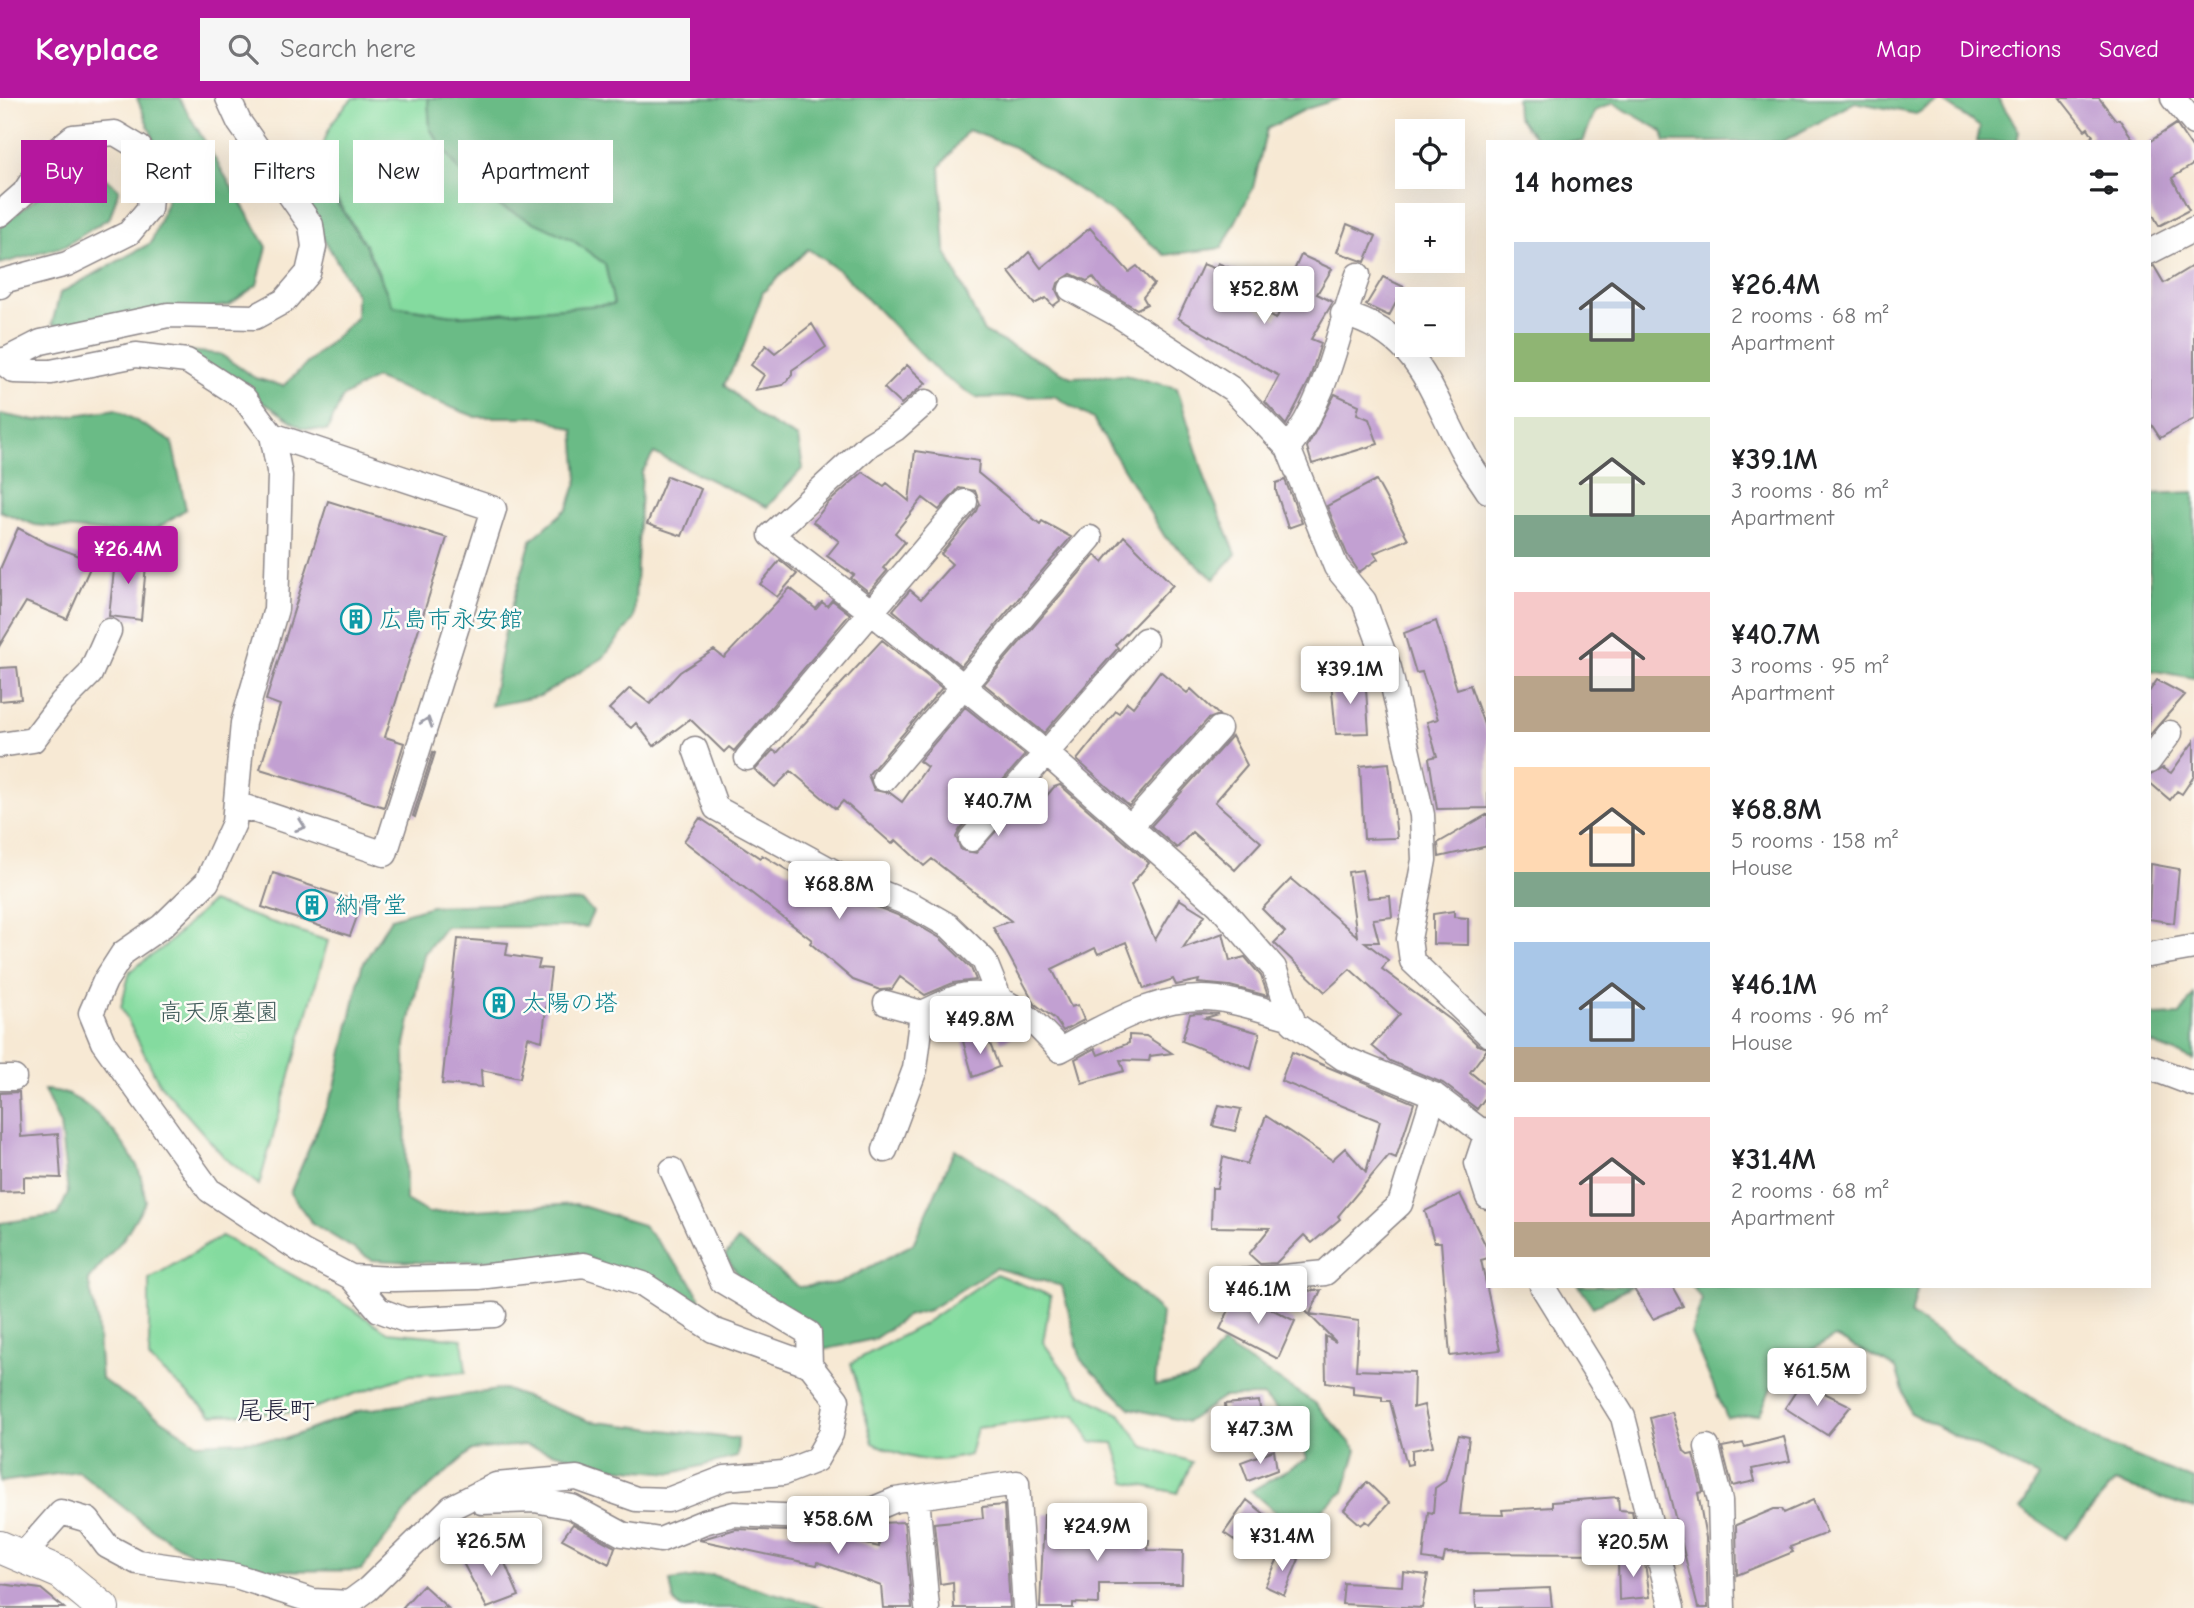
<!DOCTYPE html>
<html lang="en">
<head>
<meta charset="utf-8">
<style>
	:root { --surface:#fff; --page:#f6f6f6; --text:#202124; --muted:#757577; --accent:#b5179e }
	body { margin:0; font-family:"Comic Neue","Klee One",sans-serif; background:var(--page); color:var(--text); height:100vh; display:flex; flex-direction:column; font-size:26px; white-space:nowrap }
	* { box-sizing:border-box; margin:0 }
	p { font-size:23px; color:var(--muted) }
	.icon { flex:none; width:38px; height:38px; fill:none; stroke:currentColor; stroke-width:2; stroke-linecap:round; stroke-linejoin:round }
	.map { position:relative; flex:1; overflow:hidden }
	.panel { position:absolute; left:1486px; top:42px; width:665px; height:1148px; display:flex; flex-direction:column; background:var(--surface); border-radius:0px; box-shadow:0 7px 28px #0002 }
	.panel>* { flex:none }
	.guide { position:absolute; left:21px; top:42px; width:665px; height:63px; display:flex; gap:14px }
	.fabs { position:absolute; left:1395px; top:21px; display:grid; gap:14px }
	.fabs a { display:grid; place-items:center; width:70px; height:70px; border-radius:0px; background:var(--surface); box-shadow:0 7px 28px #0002; font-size:35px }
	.price { position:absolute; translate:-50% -60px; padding:0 16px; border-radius:7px; background:#fff; color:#222; font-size:23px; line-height:46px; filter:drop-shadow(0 2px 4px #0008) }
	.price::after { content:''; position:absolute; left:50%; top:42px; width:21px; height:16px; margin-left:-10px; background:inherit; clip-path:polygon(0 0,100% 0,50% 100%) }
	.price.selected { background:var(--accent); color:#fff }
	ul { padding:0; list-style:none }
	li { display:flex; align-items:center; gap:21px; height:175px; padding:0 28px }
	li span { display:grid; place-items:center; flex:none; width:196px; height:140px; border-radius:0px; color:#555 }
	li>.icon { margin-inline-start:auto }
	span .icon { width:84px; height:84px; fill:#fffc; stroke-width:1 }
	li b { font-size:30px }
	h2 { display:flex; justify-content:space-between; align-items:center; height:84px; padding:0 28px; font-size:30px }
	.chip { padding:0 24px; border-radius:0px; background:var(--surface); box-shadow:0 7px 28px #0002; font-size:24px; line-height:63px }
	.chip.selected { background:var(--accent); color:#fff }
	header { display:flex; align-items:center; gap:42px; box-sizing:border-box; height:98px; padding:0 35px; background:var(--accent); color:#fff }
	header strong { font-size:33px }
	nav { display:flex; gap:38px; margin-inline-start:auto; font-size:24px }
	.search { width:490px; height:63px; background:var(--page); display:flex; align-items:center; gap:18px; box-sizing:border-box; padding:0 24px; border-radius:0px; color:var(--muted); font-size:26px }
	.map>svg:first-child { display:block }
</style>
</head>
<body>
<header>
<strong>Keyplace</strong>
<div class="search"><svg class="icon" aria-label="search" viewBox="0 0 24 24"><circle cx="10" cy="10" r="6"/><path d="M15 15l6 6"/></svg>Search here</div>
<nav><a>Map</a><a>Directions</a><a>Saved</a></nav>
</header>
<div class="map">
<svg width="2194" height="1510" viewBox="0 0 2194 1510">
	<rect width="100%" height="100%" fill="#fdfcf7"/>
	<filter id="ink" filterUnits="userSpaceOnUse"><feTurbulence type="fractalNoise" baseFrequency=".0143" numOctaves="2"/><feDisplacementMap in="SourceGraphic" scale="14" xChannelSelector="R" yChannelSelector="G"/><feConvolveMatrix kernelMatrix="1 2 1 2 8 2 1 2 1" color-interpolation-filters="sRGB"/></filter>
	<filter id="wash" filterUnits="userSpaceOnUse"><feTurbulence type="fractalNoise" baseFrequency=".00686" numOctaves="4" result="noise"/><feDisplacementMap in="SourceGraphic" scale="28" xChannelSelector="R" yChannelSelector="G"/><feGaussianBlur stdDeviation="1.57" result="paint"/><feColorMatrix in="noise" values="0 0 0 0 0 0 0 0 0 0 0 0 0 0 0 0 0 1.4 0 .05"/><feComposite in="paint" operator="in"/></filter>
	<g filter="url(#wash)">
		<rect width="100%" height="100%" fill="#f7e9d4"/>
		<path fill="#84db9f" stroke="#537e6d" stroke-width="2" d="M353,0H428L430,31L477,97L571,141L605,166L614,206L460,218L392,208C383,187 375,163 363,143C330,89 296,55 353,0Z
			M211,804L328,843L259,1087L225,1060L159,985L121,909L130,873L165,848Z
			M222,1138L341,1204L388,1234L462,1241L466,1274L410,1277L302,1314L212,1317L149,1261V1181Z
			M996,1176L1051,1198L1043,1244L1081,1296L1121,1317L1143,1348L1192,1364L1178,1395L1126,1384L1114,1345L1091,1344L1076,1317L977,1330L970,1357C929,1367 911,1362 873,1345L851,1265L922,1227Z"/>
		<path fill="#6bbb86" stroke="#466e60" stroke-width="2" d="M137,0H179L267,149L257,187L229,207L72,232L52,226L60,195L151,145L167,104L161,59Z
			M428,0H1341L1306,11L1267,31L1253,90L1222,150L1165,157L1113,115L1014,49L968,32L940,69L945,152L984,234L1071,279L1125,277L1177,290L1207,386L1236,456L1214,481L1165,439L1093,321L1054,298L977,300L941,277L841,174L808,151L763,194L743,250L724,287L763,321L798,340L803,370L767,409L654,355L642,374L634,521L603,560L540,598L491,608L505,533L531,442L568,410L578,381L574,332L543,319H476L375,280L343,299L327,333L302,330L269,308L201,272L188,253L220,256L255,280L283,288L356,220V196L307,112V96L333,99L364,145L393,208L460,218L614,206L605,166L571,141L477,98L430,31Z
			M1516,0H1998L2019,33L2017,44H1977L1980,29L1940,2L1916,16L1855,4L1782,44H1665L1662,33L1613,5L1595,13L1583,44H1539L1517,18Z
			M93,71L119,91L110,119L65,148L0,166V129L53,87Z
			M116,311L172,344L186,411L146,438L35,427L0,413V316L36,323Z
			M2194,394V580L2149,572V396Z
			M581,803L593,814L586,829H445L424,856L405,946L406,1102L428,1115L576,1106L643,1127L690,1182L713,1224L583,1157L436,1165L372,1162L312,1125L290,1095L335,989L362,868L391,820L431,808Z
			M2194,896V962L2149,945V914L2156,918L2180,917Z
			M44,992C83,991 118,1035 136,1066C142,1076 143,1092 146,1103L124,1140L88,1182L97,1222L101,1281L197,1345L285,1341L359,1313L504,1291L589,1323L738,1341L737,1359L673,1375L615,1370L524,1347L472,1352L415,1402L361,1472C310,1473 256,1475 207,1461C167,1449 112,1399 78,1373L0,1384V1125L58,1117L68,1095L60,1027Z
			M955,1051L1049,1112L1162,1215L1155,1288L1196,1279L1222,1246L1315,1305L1357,1352L1344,1394L1291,1435L1283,1421L1251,1393L1307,1361L1298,1333L1263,1298L1224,1299L1187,1324L1130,1310L1081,1262L1062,1188L995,1170L929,1212L907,1218L874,1241L818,1253L757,1204L725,1158L738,1142L799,1189L840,1185L913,1146Z
			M1579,1188H1632L1593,1209Z
			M1691,1188H1918L1911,1217L2092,1341L2194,1382V1411L2115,1384L2066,1440L2021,1411L2038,1379L1910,1315L1896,1270L1835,1239L1779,1271L1760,1316L1727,1320L1691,1236L1702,1201Z
			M712,1477L825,1510H681L674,1504L670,1483Z"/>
		<g id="blocks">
			<path fill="#c2a0d2" d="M2060,0H2099L2116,22L2119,21L2135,44H2085L2093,38L2088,30L2085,32Z
				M2176,26L2194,53V66L2172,80L2189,112L2159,128L2149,109V44Z
				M1347,126L1376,138L1365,164L1337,154Z
				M1090,130L1129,174L1137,168L1154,186L1143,199L1147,206L1137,211L1102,191L1093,179L1087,183L1071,176L1058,185L1056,192L1061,202L1053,208L1046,200L1034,206L1009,174L1029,154L1041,170Z
				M1301,157L1332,171L1317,196L1333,204L1311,241L1321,245L1309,283L1286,327L1265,304L1279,278L1178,220L1203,166L1216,171L1218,165L1249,178L1239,198L1276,221L1297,179L1292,177Z
				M2194,167V321L2160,340L2149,323V169L2154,168L2164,185Z
				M1383,179L1404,189L1389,218L1366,207Z
				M812,226L826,249L792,272V277L783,287L755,292L764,277L751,267L766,247L775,255Z
				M907,267L926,285L901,306L884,290Z
				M1335,296L1359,307L1357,316L1369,321L1378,346L1312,366L1307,349Z
				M915,353L979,363L978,375L1040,426L1042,423L1071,439L961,568L893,512L910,492L921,501L952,466L941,456L977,413L980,406L975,393L959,390L939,412L923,400L895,435L905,444L883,470L887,473L869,494L851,480L854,477L827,458L839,443L813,424L828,405L863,374L884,388L887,385L909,403Z
				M667,378L701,391L682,438L647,426Z
				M1285,382L1302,425L1288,430L1276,393V385Z
				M1376,382L1408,441L1374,455L1378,461L1359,474L1347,456L1327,408Z
				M328,403L447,440L385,639L404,645L384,709L260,671L280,607L266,602Z
				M18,430L48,446L93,463L67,521L26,504L0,547V471Z
				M1124,438L1173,487L1115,547L1118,550L1044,635L984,586L1095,457L1103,464Z
				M116,454L147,456L141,522L109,518Z
				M780,462L797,476L777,499L760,486Z
				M790,490L816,511L822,504L827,508L832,502L850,516L734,653L729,649L724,654L690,621L654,648L636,625L631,630L609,611L630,590L650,606L680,574L714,552L724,560Z
				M1436,523L1457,591L1470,587L1488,638V710L1437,711L1429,660L1437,658L1427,624L1438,621L1422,574L1416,575L1404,535Z
				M882,542L942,590L868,677L874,692L890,695L902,704L927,669L919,663L965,609L1025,657L960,731L956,739L961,752L976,755L1021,706L1032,715L1054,689L1060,687L1149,765L1131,787L1155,842L1179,801L1205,817L1183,850L1223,835L1230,863L1245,859L1261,878L1268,898L1230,888L1198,885L1199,882L1176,887L1173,881L1144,891L1126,844L1098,856L1095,850L1052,871L1071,909L1078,907L1084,922L1063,933L1055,921L1035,906L993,829L1011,823L932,761L924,768L896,742L892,746L843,703L836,711L791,673L775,689L755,672L773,652L777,655Z
				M17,569L21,601L0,603V570Z
				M1160,573L1187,595L1191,591L1219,617L1208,621L1129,708L1077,662L1116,613L1119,615L1127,604L1133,609Z
				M1365,577L1369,635L1336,636L1331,583Z
				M2157,582L2185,597L2149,638V594Z
				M1232,638L1247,667L1215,704L1261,744L1235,772L1192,734L1177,750L1151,728Z
				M2194,643V678L2182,696L2177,693L2170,702L2149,684V678L2163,670L2171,675Z
				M433,654L435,655L415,719L413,718Z
				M1389,665L1397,740L1364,741L1360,668Z
				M1488,716V748L1439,759L1438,745Z
				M700,720L760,760L762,757L804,782L807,776L843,800L845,796L907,821L940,840L971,870L976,882L953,885L925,897L900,879L892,891L880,892L853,882L810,845L812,842L684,743Z
				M2151,766L2179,771L2174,825L2149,821Z
				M1362,772L1368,800L1390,798L1392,819L1373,821L1379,844H1365L1388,862L1382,871L1451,922L1478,947L1488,950L1470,974L1488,989V996L1477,1011L1443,985L1390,963L1372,948L1400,916L1350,871L1325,894L1274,845L1285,834L1262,811L1291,781L1357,838L1348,774Z
				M273,775L362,805L350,838L262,809Z
				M1454,813V819L1468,820V847L1433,846V816Z
				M458,841L508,845L506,857L540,862L538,870L551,871L542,943L528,939L520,980L481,972L482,989L442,986Z
				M1197,915L1219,916L1205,920L1260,935L1251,971L1182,943L1190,916Z
				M1006,922L1023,935L1001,944L995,926Z
				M1129,937L1146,938L1172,955L1150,958L1149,963L1120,962L1124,973L1082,985L1075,961L1095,950L1098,957L1129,945Z
				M987,938L999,969L973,979L963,943Z
				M1292,954L1414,1005L1396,1060L1389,1057L1338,1118L1340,1121L1312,1145L1304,1137L1276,1165L1260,1166L1249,1156L1270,1130L1211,1129L1212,1090H1217L1223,1059L1247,1066L1266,1018L1332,1062L1345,1050L1366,1074L1380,1023L1281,983Z
				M19,994L21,1039L58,1036L61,1080L24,1079V1093L0,1094V995Z
				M1219,1007L1241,1011L1235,1033L1213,1028Z
				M1460,1096L1488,1152V1160L1481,1162L1500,1252L1450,1258L1441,1144H1434L1425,1113Z
				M1632,1188H1672L1683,1208L1653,1221Z
				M1321,1192L1310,1216L1359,1223L1356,1272L1414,1274L1413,1310L1424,1307L1433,1348L1412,1352V1366L1407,1367L1390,1303H1382V1299L1353,1296V1288L1326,1284L1325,1238L1336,1244L1287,1194Z
				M1246,1198L1295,1223L1278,1261L1220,1231L1235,1199Z
				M1802,1284L1851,1308L1827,1337L1785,1310Z
				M1259,1303L1262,1326L1227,1331L1225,1306Z
				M1672,1314L1684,1353L1689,1357L1693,1356L1703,1394L1698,1395L1706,1440L1708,1510H1698L1650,1320Z
				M1459,1337L1469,1339L1460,1416L1503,1417L1502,1412L1552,1409V1404L1618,1399L1619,1412L1632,1413L1633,1418V1456L1445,1455L1443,1464L1423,1461L1428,1414L1433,1415L1435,1390L1445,1383Z
				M1784,1339L1790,1363L1752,1371L1755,1383L1732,1388L1722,1349L1743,1345L1745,1349Z
				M1274,1352L1277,1372L1248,1383L1241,1364Z
				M1367,1384L1389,1405L1370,1426L1366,1423L1361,1427L1344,1412Z
				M1247,1402L1272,1422L1246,1450L1224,1435Z
				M1813,1402L1827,1435L1790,1449L1793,1454L1737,1477L1736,1427L1774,1411H1782L1784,1415Z
				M1004,1407L1010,1510H954L953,1484L940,1486L934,1425L983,1420L982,1409Z
				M1044,1416L1069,1417V1425H1097V1435L1121,1436V1443L1149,1442L1148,1452L1183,1453L1182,1486H1099V1506L1073,1505V1510H1040Z
				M904,1424L912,1510H883L881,1488L818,1464L817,1467L699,1442L736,1431L788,1433L840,1444L841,1440L879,1449V1425Z
				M573,1426L615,1449L609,1466L562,1441Z
				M499,1451L519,1498L487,1510L462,1463Z
				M1281,1454L1299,1461L1284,1497L1265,1488Z
				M1644,1459L1650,1499L1619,1502L1618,1462Z
				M1403,1474L1428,1477L1422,1510L1342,1506L1344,1485L1402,1488Z
				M0,1486L41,1491L64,1510H0Z
				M423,1487L448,1510H402Z
				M1550,1490L1552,1509L1476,1510L1475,1493Z"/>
		</g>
	</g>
	<g filter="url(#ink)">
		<use href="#blocks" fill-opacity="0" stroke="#8c8688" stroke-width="2"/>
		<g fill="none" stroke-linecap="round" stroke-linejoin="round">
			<g stroke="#8c8688" stroke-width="27">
				<path id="minor" d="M2173,0L2194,25
					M0,116L24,95L47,60L73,39L115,35L140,50L152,77L149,111L129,135L67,166L3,183L0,188
					M2149,154L2194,131
					M1071,191L1115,215L1232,291L1288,350L1336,469L1364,503L1389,570L1422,717L1424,762L1409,841L1412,863L1488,936
					M1343,216C1419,237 1429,291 1462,352C1469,366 1479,379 1488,393
					M0,262L14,273L51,274L136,257L187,263L244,300L272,337L280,378L276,511L243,625L234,725L207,784L162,828L123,855L105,883L91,915L103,944L209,1092L303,1154L351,1179L394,1181L478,1179L584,1167L643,1186L713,1232L810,1267L837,1302L831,1336L816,1362L783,1375L725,1380L668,1402L636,1401L577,1380L496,1387L452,1409L368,1491L349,1505L313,1503L236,1478L137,1464L107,1448L88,1422L61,1414L23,1457
					M2,264L41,244L168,217L255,219L284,203L308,175L314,149L311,127L239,24L228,0
					M926,304L895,331L870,346L771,437L870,513L1047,656L1219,807L1274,870L1293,925L1343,960L1434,997L1485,1036
					M1288,350C1329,298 1336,237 1358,177
					M0,647L33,642L62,604L90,576L109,533
					M695,651L716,710L847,781L914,808L949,828L984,862L1000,902
					M747,660L965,404
					M2149,663L2170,635
					M884,681L1090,440
					M236,706L385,756L494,411L272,337
					M1131,728L1219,631
					M971,741L1145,542
					M2149,857L2194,849
					M886,905L922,915
					M2149,969L2194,986
					M0,980H14
					M1488,1032L1477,1065L1488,1099
					M885,1052L915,971L922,915C935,910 954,898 968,897C1007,893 1037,926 1060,952C1109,926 1159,894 1218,901C1242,904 1268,914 1292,920
					M672,1072L722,1183L809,1235L810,1267
					M351,1179L379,1212L405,1222L494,1217
					M1231,1184L1325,1175L1400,1106L1434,997
					M1542,1188L1623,1319L1672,1510
					M1707,1349L1720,1403L1723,1510
					M917,1399L927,1510
					M482,1404L535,1402L572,1409L622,1436L660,1442L704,1424L734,1416L850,1421L895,1402L1017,1385L1025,1510"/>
			</g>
			<g stroke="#8c8688" stroke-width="34">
				<path id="major" d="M0,1449L61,1475L103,1510"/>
			</g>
			<use href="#minor" stroke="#fff" stroke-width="24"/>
			<use href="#major" stroke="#fff" stroke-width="32"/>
		</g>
		<defs><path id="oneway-chevron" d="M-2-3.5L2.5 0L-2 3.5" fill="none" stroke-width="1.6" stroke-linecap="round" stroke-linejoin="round" transform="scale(1.75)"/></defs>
		<g stroke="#9c9ca7">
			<use href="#oneway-chevron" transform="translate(427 624) rotate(-72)"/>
			<use href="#oneway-chevron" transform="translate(301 728) rotate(19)"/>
		</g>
	</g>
	<defs>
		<g id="building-ring" transform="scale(1.575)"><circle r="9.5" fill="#fdfcf7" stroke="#0f9aa8" stroke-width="1.5"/><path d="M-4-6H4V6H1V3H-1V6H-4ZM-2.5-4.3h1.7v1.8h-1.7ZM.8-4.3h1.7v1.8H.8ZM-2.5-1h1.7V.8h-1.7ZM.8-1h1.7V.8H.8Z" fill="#0f9aa8"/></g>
	</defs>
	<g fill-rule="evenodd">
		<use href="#building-ring" x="356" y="521"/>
		<use href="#building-ring" x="312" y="807"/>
		<use href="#building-ring" x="499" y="905"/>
	</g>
	<g text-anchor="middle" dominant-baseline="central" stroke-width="5" stroke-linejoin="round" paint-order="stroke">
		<g font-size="24" fill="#0d838f" stroke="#fdfcf7" text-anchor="start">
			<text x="379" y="521">広島市永安館</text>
			<text x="335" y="807">納骨堂</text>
			<text x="522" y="905">太陽の塔</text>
		</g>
		<g font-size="24" fill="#3f5a59" stroke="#fdfcf7">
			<text x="219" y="914">高天原墓園</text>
		</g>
		<g font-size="26" fill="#22223b" stroke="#fdfcf7">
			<text x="276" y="1313">尾長町</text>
		</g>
	</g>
</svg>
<div class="fabs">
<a><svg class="icon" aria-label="locate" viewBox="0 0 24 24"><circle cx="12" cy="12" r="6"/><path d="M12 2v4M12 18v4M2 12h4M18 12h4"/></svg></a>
<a>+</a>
<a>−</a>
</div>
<b class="price" style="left:1264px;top:228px">¥52.8M</b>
<b class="price selected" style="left:128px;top:488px">¥26.4M</b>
<b class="price" style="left:1350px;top:608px">¥39.1M</b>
<b class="price" style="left:998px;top:740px">¥40.7M</b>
<b class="price" style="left:839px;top:823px">¥68.8M</b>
<b class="price" style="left:980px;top:958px">¥49.8M</b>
<b class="price" style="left:1258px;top:1228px">¥46.1M</b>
<b class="price" style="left:1817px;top:1310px">¥61.5M</b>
<b class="price" style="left:1260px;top:1368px">¥47.3M</b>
<b class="price" style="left:838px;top:1458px">¥58.6M</b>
<b class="price" style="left:1097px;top:1465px">¥24.9M</b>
<b class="price" style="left:1282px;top:1475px">¥31.4M</b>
<b class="price" style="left:491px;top:1480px">¥26.5M</b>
<b class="price" style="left:1633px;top:1481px">¥20.5M</b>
<div class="guide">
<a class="chip selected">Buy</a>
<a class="chip">Rent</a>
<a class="chip">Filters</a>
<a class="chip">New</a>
<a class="chip">Apartment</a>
</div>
<section class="panel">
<h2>14 homes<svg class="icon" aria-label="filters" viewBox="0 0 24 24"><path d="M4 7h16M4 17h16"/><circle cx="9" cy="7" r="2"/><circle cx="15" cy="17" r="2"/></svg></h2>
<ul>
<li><span style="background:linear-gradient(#c9d6e8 65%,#8fb573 0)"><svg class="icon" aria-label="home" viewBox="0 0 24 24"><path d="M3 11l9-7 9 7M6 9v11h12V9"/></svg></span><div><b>¥26.4M</b><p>2 rooms · 68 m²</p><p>Apartment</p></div></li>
<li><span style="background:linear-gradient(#dfe7d0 70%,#7fa58c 0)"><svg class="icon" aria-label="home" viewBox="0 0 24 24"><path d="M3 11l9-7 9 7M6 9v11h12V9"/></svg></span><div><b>¥39.1M</b><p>3 rooms · 86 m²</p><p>Apartment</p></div></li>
<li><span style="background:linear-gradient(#f6c9c9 60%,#b9a48a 0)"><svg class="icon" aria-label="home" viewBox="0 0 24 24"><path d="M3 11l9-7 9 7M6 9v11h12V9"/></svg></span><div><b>¥40.7M</b><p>3 rooms · 95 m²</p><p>Apartment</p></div></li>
<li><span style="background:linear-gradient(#ffd9b3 75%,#7fa58c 0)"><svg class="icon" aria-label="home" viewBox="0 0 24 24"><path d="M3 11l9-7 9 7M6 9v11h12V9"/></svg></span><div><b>¥68.8M</b><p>5 rooms · 158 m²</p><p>House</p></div></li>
<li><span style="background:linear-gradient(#a9c7e8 75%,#b9a48a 0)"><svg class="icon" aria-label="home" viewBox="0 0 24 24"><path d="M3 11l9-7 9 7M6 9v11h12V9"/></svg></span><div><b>¥46.1M</b><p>4 rooms · 96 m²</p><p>House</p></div></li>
<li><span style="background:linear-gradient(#f6c9c9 75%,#b9a48a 0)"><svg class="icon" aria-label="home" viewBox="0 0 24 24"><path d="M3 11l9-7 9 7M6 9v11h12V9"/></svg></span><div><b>¥31.4M</b><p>2 rooms · 68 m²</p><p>Apartment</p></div></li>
</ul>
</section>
</div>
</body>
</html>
